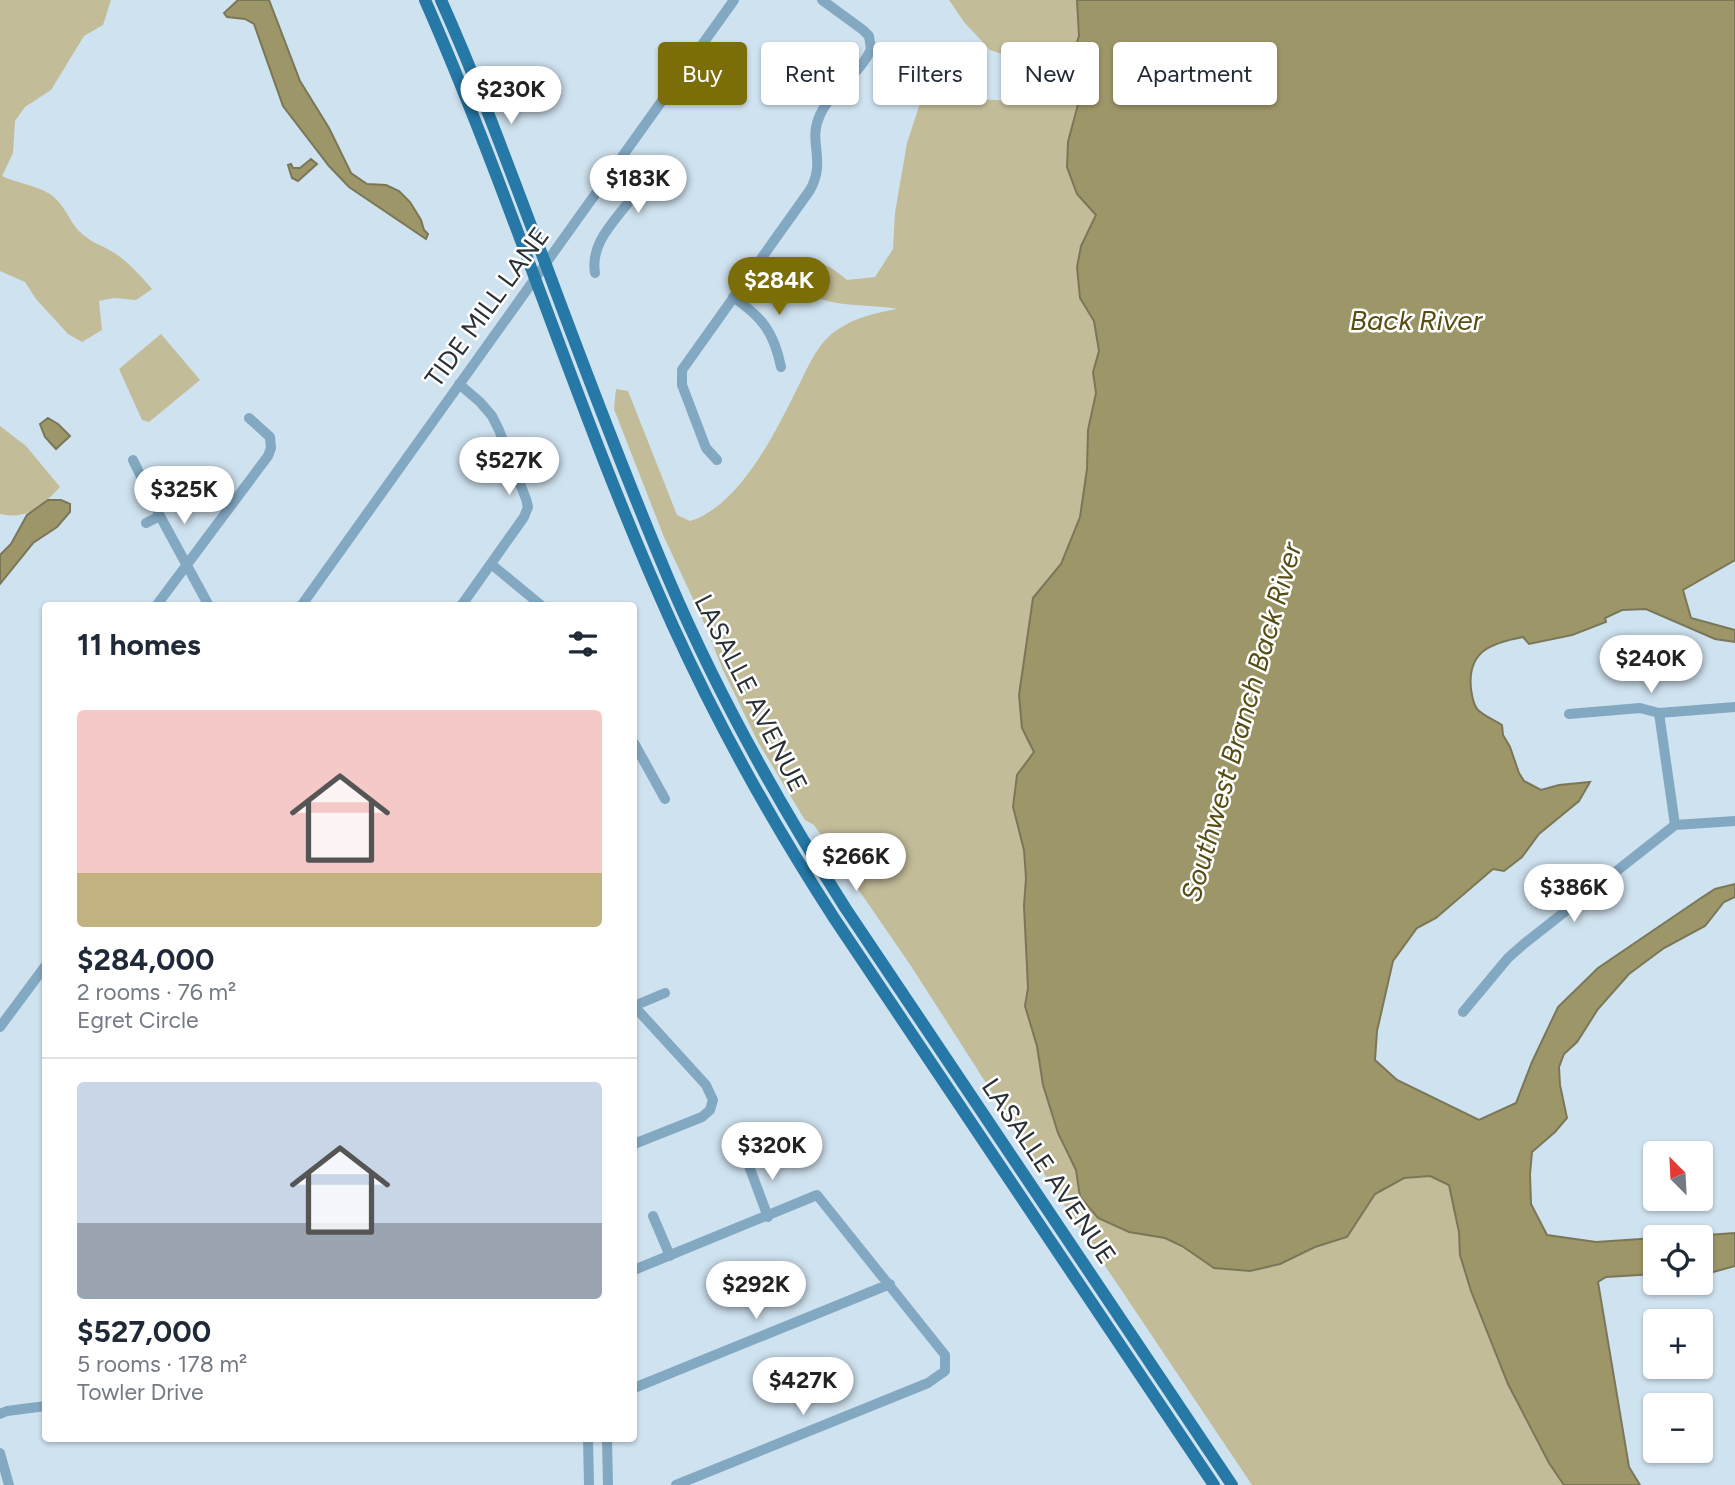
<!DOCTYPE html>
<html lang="en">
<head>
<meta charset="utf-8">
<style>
	:root { --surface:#fff; --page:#f2f2f3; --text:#1f2937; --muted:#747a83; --line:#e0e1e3; --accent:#7b6d08 }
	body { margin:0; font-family:Figtree,sans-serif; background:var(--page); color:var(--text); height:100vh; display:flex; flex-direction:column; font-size:26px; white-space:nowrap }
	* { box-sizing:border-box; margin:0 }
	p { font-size:23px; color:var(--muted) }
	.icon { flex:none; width:38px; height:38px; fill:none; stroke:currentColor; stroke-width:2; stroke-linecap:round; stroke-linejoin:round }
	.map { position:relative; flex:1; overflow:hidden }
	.side { position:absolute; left:42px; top:602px; width:595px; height:840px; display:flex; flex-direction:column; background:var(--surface); border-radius:7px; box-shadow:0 2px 5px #0004 }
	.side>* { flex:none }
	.hud { position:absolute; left:658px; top:42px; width:665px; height:63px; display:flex; gap:14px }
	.needle { width:46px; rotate:336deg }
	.tools { position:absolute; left:1643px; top:1141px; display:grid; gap:14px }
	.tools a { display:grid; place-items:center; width:70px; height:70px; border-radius:7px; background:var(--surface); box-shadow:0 2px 5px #0004; font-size:35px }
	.price { position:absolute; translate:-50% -60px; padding:0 16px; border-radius:24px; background:#fff; color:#222; font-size:23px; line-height:46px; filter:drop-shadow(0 2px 4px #0008) }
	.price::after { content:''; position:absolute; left:50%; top:42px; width:21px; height:16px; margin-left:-10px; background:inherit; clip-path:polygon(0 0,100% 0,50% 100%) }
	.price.selected { background:var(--accent); color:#fff }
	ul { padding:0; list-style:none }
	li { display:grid; align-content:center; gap:14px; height:371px; padding:0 35px }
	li+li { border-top:2px solid var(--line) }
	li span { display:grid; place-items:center; height:217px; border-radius:7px; color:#555 }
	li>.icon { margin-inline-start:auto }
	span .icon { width:126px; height:126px; fill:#fffc; stroke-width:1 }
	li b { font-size:30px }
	h2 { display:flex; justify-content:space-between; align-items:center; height:84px; padding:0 35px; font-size:30px }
	.tag { padding:0 24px; border-radius:7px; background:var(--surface); box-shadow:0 2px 5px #0004; font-size:24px; line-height:63px }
	.tag.selected { background:var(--accent); color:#fff }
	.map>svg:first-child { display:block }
</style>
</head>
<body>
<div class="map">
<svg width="1735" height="1485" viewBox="0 0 1735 1485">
	<rect width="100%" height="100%" fill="#cfe2ef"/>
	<path fill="#c2bc99" d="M0,0H111L103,25L84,36L51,90L25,107L15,121L13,153L2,176C16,183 35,185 48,193C63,201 68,219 79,231C89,242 104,246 116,254C130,264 141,276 152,289L136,300L114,298L99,301L102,330L82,342L68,334L36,299L25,282L0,271Z
		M949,0H1077L1079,36L1071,61L1080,97L1068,142L1077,194L1096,215L1081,246L1080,298L1094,321L1099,351L1093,372L1096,393L1088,430L1087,469L1080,517L1061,564L1033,598L1022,728L1034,752L1017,775L1013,807L1024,850L1026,878L1024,907L1028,988L1025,1006L1037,1046L1043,1085L1058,1133L1076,1170L1080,1197L1129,1232L1165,1238L1182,1246L1215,1268L1250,1271L1280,1264L1315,1247L1347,1237L1375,1193L1404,1178L1430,1176L1449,1185L1459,1232L1460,1255L1471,1291L1508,1384L1549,1463L1564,1485H1252L1063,1203L911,966L814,825L805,820L758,742L723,670L702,618L664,537L614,409L616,389L628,391L677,515L690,521C739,506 774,435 796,391C807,370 816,344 837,330C856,317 875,313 897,309C860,302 823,311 793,282C786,275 786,266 791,257C813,256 830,265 847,280L875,277L893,249L895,213L907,143L923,94C937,89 947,95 961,97C990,100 1017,103 1045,98L1050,90L1045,76L1025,62L990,50L964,22Z
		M161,334L200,380L149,422L142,420L119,369Z
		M0,426L26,446L60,487C42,506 28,520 0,514Z"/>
	<path fill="#9d9668" stroke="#7a7759" stroke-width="2" d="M238,0H269L300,81L329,128L351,173L367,184L386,185L399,191L410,202L421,220L424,230L428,234L426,239L349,187L329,166L283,106L254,24L245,19L227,17L224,13Z
		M1077,0H1735V560L1683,590L1691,618L1735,630V642L1715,639L1646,609L1622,610L1605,618L1606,622L1572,635L1529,644L1523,637C1491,643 1467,651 1471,689C1472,696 1473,705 1478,710C1484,716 1494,720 1502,725L1503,735L1510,747L1519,773L1524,781L1541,790L1559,785L1590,782L1579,801L1539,834L1522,857L1504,871L1493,869L1436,918L1417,928L1393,961L1377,1031L1375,1060L1397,1080L1479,1120L1516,1103L1532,1062L1558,1007L1598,968L1701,898L1715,889L1735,884V897L1724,902L1705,926L1664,948L1629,974L1598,1009L1577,1042L1564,1054L1559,1067L1560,1085L1567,1118L1555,1132L1532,1152L1530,1174L1531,1204L1547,1235L1596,1242L1655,1238V1274L1606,1277L1598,1282L1629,1467L1640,1485H1564L1549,1463L1508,1384L1471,1291L1460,1255L1459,1232L1449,1185L1430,1176L1404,1178L1375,1194L1347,1237L1315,1247L1280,1264L1250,1271L1214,1268L1182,1246L1165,1238L1129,1232L1098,1218L1080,1197L1076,1170L1058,1133L1043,1085L1037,1046L1025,1006L1028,988L1024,906L1026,878L1024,850L1013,807L1017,775L1034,752L1022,728L1019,695L1033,598L1061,564L1080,517L1087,469L1088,430L1096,393L1093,372L1099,351L1094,321L1080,298L1077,267L1081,246L1096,215L1077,194L1067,167L1068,142L1080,97L1071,61L1079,36Z
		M311,159L317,164L298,181L292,178L288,165L291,164L293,168H300Z
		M48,418L58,424L70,436L56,449L45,437L40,424Z
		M48,500H61L70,504V512L57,527L33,543L0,584V555L11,544L27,515Z
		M1735,1233V1266L1706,1274L1701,1273V1237H1677Z"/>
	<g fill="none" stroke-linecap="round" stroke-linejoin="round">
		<path stroke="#83a8c2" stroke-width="10" d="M595,273C590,243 614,222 631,199L606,180
			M733,297C762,317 774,332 781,367
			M459,384L480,402L492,416L499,430L526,499L528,507L524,517L461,606
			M133,460L160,516L209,606
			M717,460L706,448L682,385V370L810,190C827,160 807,141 820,115C831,90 860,75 871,49L869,36L863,30L822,0
			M146,523L160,516
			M491,564L542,606
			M156,606L268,456L271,448L270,437L249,418
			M301,606L734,0
			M1659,713L1675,825
			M1569,714L1640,708L1659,713L1735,707
			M634,743L665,799
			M1675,825L1735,821
			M634,1006L665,993
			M1463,1012L1508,958L1525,943L1675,825
			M0,1027L46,965
			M634,1144L702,1117L710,1110L713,1100L706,1085L634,1006
			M746,1158L768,1217
			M653,1216L670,1256
			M634,1270L817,1195L945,1355V1371L928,1383L676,1485
			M634,1388L890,1284
			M0,1414L7,1411L46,1406
			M588,1438L589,1485
			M607,1438L608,1485
			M0,1453L9,1485"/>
		<path stroke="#2678a7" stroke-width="12" d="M425,0C515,205 580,421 673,626C719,727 773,824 834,918L1214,1485
			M441,0C480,87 512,176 546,265C585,370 625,476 669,580C718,695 779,804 846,909L1232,1485"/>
	</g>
	<g text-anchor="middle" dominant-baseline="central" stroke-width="5" stroke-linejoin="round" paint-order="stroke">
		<g font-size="26" fill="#293035" stroke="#fff">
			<text transform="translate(487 307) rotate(-54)">TIDE MILL LANE</text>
			<text transform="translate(751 693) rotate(63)">LASALLE AVENUE</text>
			<text transform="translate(1049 1171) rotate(56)">LASALLE AVENUE</text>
		</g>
		<g font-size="28" font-style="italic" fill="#564d14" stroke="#fff">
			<text x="1416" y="320">Back River</text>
			<text transform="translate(1241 722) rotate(-74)">Southwest Branch Back River</text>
		</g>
	</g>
</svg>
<div class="tools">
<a><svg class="needle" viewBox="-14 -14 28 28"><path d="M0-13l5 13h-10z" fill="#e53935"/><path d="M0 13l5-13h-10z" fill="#747a83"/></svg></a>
<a><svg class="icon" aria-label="locate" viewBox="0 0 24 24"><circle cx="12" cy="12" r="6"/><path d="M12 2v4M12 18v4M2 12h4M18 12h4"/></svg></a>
<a>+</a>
<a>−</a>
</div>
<b class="price" style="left:511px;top:126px">$230K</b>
<b class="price" style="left:638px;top:215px">$183K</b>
<b class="price selected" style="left:779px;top:317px">$284K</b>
<b class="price" style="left:509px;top:497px">$527K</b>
<b class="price" style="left:184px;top:526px">$325K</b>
<b class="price" style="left:1651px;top:695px">$240K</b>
<b class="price" style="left:856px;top:893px">$266K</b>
<b class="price" style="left:1574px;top:924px">$386K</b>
<b class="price" style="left:772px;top:1182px">$320K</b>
<b class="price" style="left:756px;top:1321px">$292K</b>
<b class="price" style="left:803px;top:1417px">$427K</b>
<div class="hud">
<a class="tag selected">Buy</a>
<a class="tag">Rent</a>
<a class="tag">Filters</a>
<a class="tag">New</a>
<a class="tag">Apartment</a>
</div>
<section class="side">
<h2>11 homes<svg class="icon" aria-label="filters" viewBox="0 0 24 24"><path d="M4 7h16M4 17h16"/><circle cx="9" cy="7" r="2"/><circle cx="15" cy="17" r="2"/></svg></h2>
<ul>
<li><span style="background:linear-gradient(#f6c9c9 75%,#c2b280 0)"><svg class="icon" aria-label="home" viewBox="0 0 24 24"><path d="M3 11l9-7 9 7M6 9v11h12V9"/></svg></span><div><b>$284,000</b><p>2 rooms · 76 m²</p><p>Egret Circle</p></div></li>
<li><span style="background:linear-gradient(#c9d6e8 65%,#9aa5b1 0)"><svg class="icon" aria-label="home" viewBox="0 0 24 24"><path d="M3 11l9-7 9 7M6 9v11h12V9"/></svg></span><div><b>$527,000</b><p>5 rooms · 178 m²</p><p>Towler Drive</p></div></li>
</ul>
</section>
</div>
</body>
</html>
